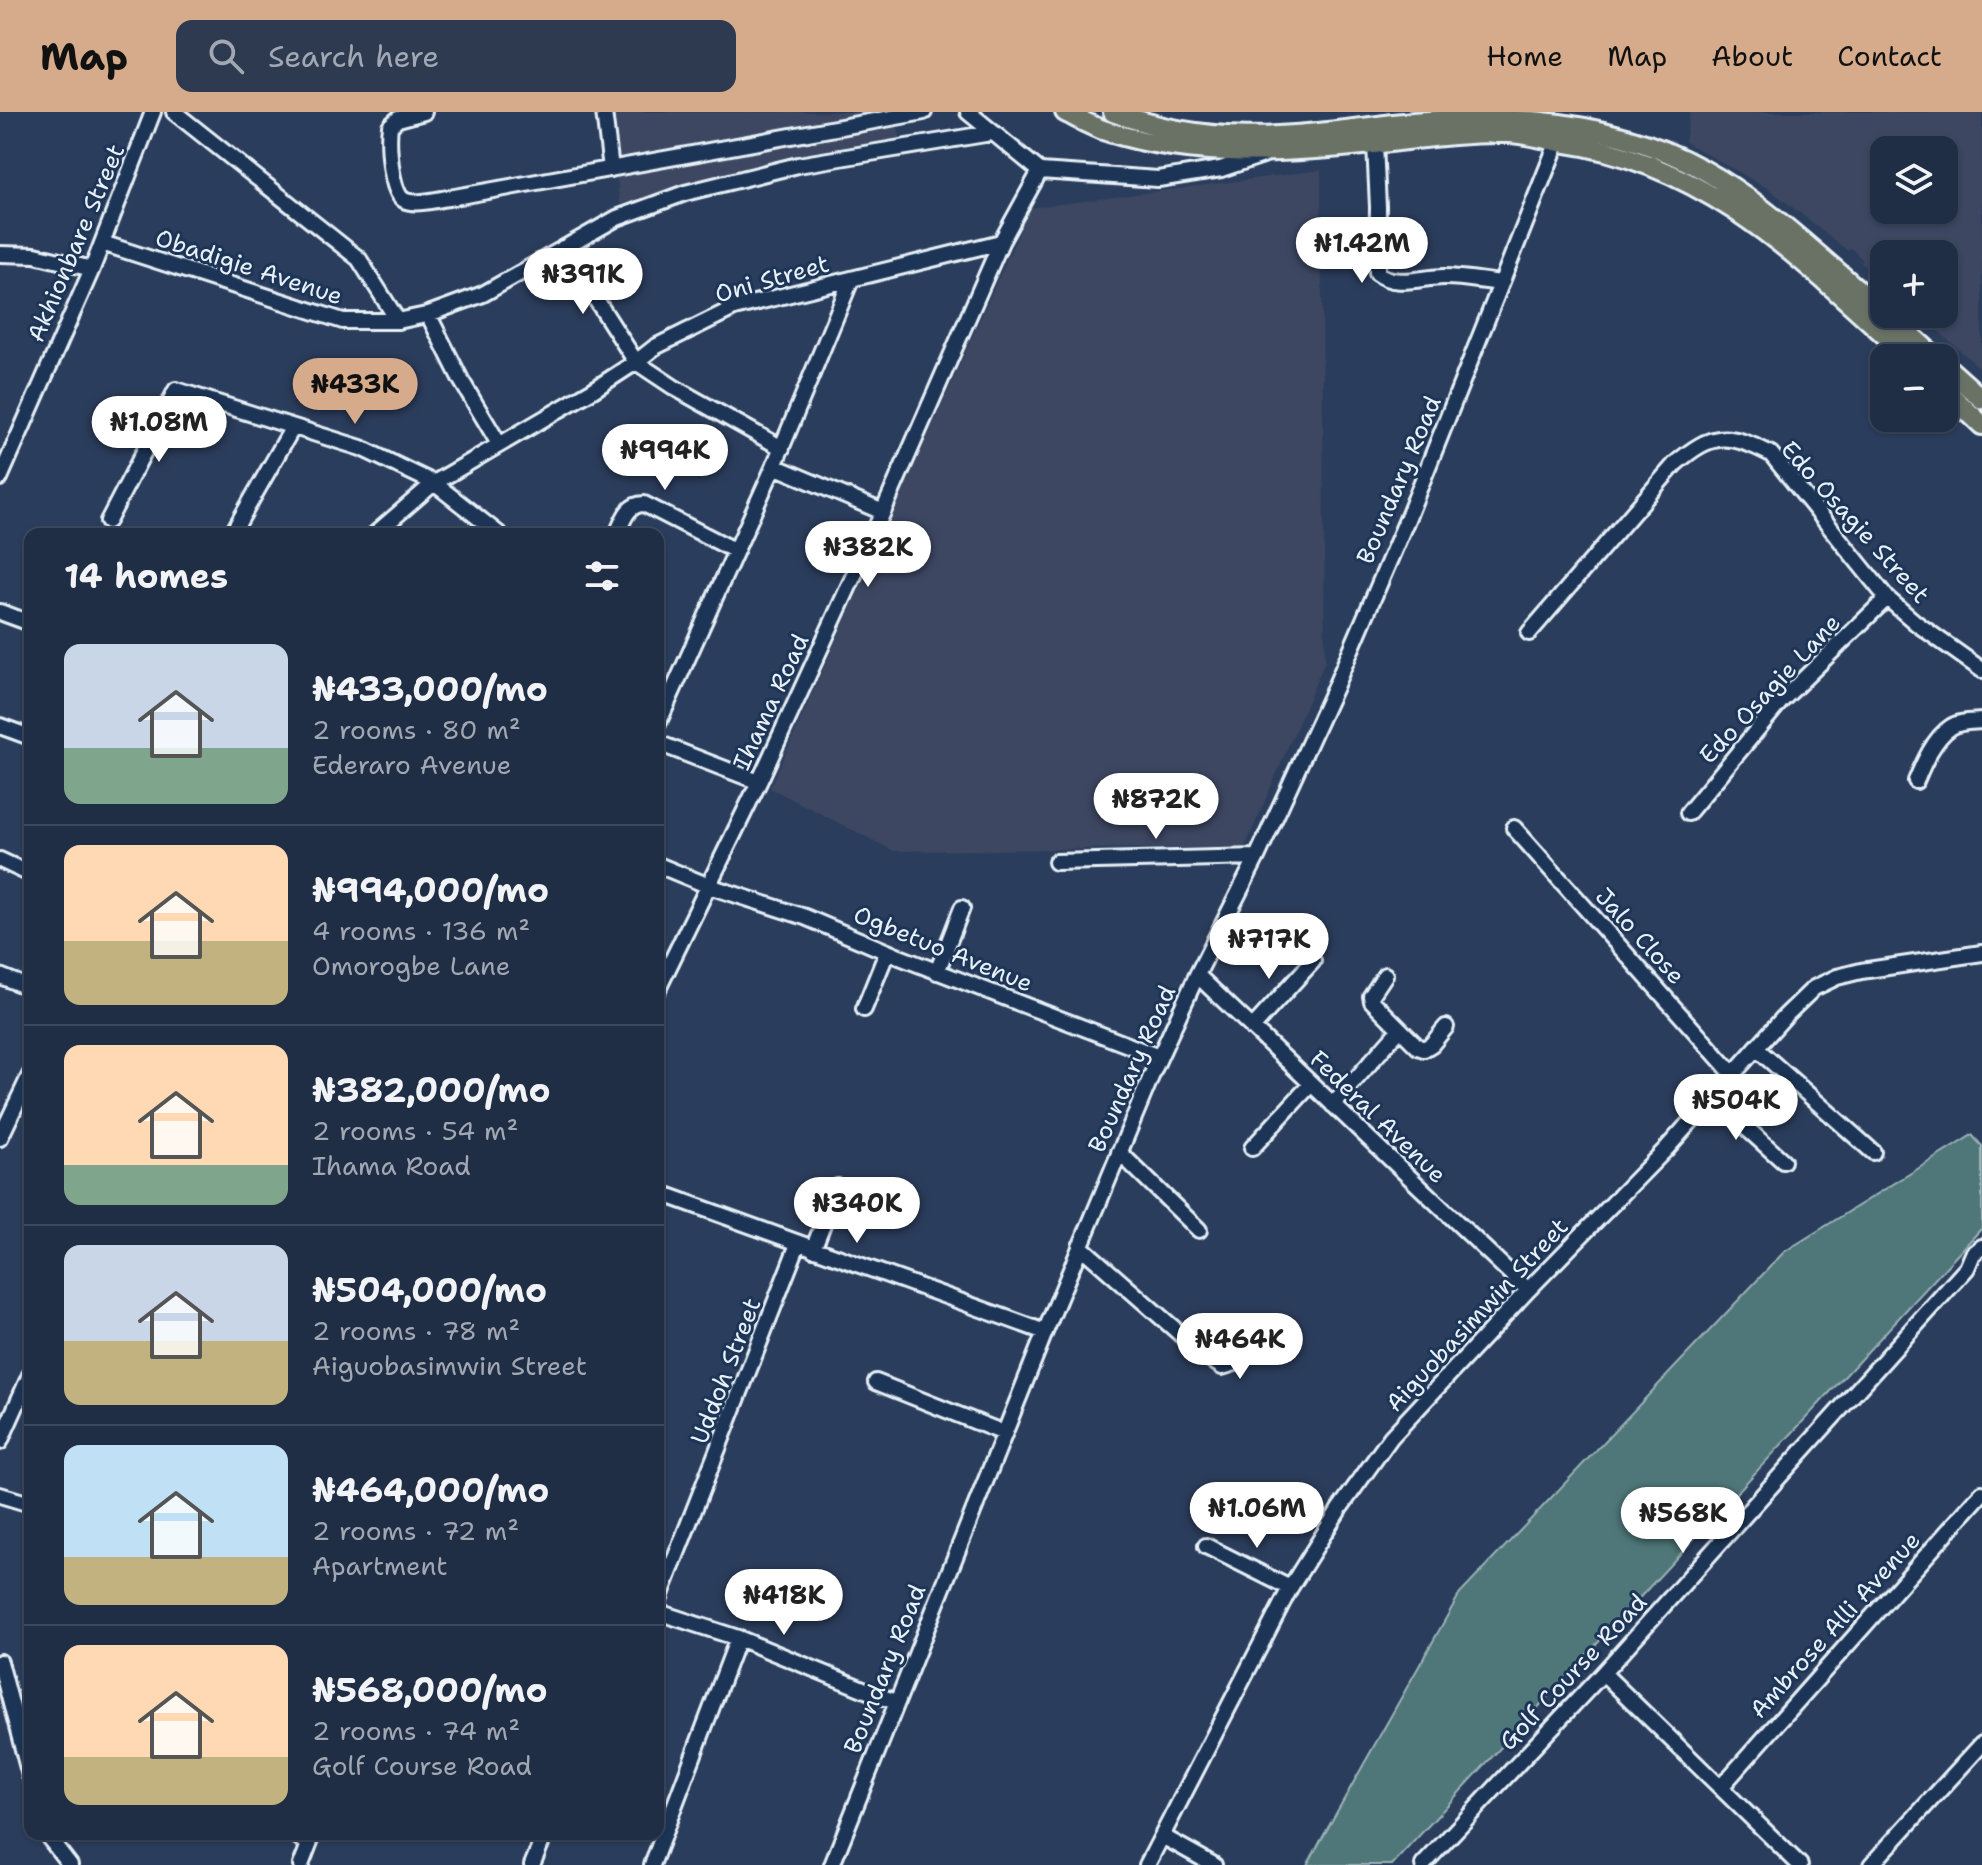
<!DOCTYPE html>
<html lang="en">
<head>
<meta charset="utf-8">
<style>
	:root { --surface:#202e45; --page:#2d3a50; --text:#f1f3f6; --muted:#a2a8b3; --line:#3d4a5e; --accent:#d6ab8b }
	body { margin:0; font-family:"Shantell Sans",sans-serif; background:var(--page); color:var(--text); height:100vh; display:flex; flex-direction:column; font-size:30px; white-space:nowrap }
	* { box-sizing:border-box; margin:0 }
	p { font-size:26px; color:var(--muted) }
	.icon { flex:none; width:44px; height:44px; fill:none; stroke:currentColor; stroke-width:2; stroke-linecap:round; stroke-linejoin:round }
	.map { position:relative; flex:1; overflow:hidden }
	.side { position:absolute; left:24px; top:416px; width:640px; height:1312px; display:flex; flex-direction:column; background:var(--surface); border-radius:16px; box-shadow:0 2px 6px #0004,0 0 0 2px var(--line) }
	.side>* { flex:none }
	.fabs { position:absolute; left:1870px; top:24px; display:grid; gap:16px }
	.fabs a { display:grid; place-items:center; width:88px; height:88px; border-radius:16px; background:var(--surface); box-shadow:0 2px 6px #0004,0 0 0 2px var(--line); font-size:40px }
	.price { position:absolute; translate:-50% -68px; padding:0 18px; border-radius:28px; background:#fff; color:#222; font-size:26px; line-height:52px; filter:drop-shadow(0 2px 4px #0008) }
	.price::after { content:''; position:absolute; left:50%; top:48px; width:24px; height:18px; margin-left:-12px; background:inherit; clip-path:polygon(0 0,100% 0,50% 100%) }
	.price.active { background:var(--accent); color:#111 }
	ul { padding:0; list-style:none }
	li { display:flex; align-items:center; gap:24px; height:200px; padding:0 40px }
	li+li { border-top:2px solid var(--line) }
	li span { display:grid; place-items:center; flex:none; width:224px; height:160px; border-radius:16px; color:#555 }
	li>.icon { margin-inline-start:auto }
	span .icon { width:96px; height:96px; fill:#fffc; stroke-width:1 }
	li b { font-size:34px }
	h2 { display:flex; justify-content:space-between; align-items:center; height:96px; padding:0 40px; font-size:34px }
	header { display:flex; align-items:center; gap:48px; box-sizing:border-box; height:112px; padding:0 40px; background:var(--accent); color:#111 }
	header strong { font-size:38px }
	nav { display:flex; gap:44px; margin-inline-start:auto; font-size:28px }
	.search { width:560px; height:72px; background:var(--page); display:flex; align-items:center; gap:20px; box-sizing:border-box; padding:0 28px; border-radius:16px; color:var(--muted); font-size:30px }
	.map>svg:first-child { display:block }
</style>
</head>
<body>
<header>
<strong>Map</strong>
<div class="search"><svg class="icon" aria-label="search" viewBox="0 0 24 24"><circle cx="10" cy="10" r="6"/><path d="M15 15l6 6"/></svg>Search here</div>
<nav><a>Home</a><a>Map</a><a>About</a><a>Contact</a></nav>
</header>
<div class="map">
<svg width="1982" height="1753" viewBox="0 0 1982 1753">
	<rect width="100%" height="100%" fill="#2b3d5c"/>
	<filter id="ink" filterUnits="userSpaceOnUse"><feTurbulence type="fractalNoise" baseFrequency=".0125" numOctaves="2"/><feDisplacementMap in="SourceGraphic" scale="16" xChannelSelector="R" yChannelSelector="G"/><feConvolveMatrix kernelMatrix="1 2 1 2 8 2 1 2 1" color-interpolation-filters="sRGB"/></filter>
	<g filter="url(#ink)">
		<path fill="#3c4762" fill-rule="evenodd" d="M609,0H895L901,29L743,59L671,81L620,92Z
			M1690,0H1982V258L1919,202H1944V142H1884V171L1861,151L1863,148L1851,136L1848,139L1769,77L1685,30ZM1944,38V98H1884V38Z
			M1321,58L1325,549L1245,735L894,739L770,676L1030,96Z"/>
		<path fill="#507779" stroke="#9cb4b8" stroke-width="2" d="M1972,1023L1982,1034V1116L1392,1753H1307L1459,1483L1784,1140Z"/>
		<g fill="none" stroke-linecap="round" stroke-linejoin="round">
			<g stroke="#e8f1f8" stroke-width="20">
				<path id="minor" d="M174,0L359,147L398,209
					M424,0L398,7L390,14C388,29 390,80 404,88C415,94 437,87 449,86L924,0
					M604,0L611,57
					M968,0L1040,59L1158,67L1221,57L1263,43
					M1375,32L1378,95L1377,161C1396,176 1422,165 1444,165C1463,165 1482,169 1501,171
					M102,131L343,209H398L426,203L483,182L617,106L685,81L798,53L991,21
					M563,136L636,250L675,276L782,336
					M0,142L35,143L92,157
					M428,202L461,268L499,332
					M774,354L883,400
					M0,366L92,157L153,0
					M108,409L176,278L361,336L434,371L499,422
					M232,422L293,315
					M375,422L434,371L593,278L636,250L655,235L734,196L1001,130
					M617,422C623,409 627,392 644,392L734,438
					M0,500L30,511
					M1529,521L1675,352C1712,320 1727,320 1771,342L1887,486L1916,511L1982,558
					M658,612L774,354L851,168
					M0,614L30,625
					M658,631L759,670
					M1916,669C1923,652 1934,626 1951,615C1960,609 1971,610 1982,609
					M1688,701L1781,589L1887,486
					M1514,716L1733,962
					M0,748L30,762
					M1056,750L1257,745
					M658,753L709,774L805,805L897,844L1159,945
					M937,860L962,796
					M1197,863L1528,1178
					M1385,863L1371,884L1372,889L1418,935L1424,937L1432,932L1446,915
					M0,864L30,876
					M658,877L759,670L883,400L1001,130L1040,59
					M864,897L887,840
					M1252,916L1313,849
					M1756,936L1873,1040
					M1712,985L1783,1049
					M1333,993L1400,917
					M0,1026L30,963
					M1252,1036L1311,972
					M1119,1040L1199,1118
					M658,1080L1045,1220
					M1080,1134L1203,1242L1222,1255L1235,1251L1268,1217
					M813,1137L838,1075
					M876,1270L1004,1321
					M0,1330L30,1263
					M0,1383L30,1392
					M1206,1434L1290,1476
					M658,1490L798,1132
					M658,1500L738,1526L895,1590
					M0,1550L30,1664
					M1603,1561L1800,1753
					M1721,1675L1982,1381
					M46,1722L70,1753
					M294,1722L309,1732
					M1162,1724L1214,1753
					M301,1753L313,1722
					M532,1753L545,1722
					M652,1753L738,1526
					M832,1753L1045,1220L1155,955L1197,863L1257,745L1335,575L1408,405L1558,29V21
					M1147,1753L1290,1476L1340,1396L1391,1325L1528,1178L1666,1037L1784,905L1814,876L1837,865L1861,859L1982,841
					M1423,1753L1603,1561L1967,1156L1973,1142L1982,1135
					M1871,1753L1982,1632"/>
			</g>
			<g stroke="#e8f1f8" stroke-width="24">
				<path id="major" d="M1065,0C1079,7 1094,16 1109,20C1196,47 1284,41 1374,32C1418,27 1462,20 1507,21C1525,21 1543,27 1561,30C1710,51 1804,150 1910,246
					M1113,0C1212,37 1291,25 1393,12C1505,0 1621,6 1719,67C1779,104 1830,155 1884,200
					M1887,202L1936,246
					M1944,253L1982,287
					M1944,277L1982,313"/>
			</g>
			<use href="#minor" stroke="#1d3557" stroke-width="14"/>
			<use href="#major" stroke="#6a7266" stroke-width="18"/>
		</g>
	</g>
	<g text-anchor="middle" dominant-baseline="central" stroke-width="6" stroke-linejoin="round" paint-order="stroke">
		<g font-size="24" fill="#e8f1f8" stroke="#1d3557">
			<text transform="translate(76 131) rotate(-67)">Akhionbare Street</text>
			<text transform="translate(249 155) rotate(18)">Obadigie Avenue</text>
			<text transform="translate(772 167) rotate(-16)">Oni Street</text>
			<text transform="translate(1399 368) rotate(-67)">Boundary Road</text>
			<text transform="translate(1855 410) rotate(48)">Edo Osagie Street</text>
			<text transform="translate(1770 577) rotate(-47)">Edo Osagie Lane</text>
			<text transform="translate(771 590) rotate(-65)">Ihama Road</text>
			<text transform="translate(1640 824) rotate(48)">Jalo Close</text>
			<text transform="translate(943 837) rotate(22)">Ogbetuo Avenue</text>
			<text transform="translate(1132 957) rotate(-66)">Boundary Road</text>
			<text transform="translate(1378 1005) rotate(44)">Federal Avenue</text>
			<text transform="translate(1477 1203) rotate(-47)">Aiguobasimwin Street</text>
			<text transform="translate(726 1259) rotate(-69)">Uddoh Street</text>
			<text transform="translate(1835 1513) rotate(-48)">Ambrose Alli Avenue</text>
			<text transform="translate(885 1557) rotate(-68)">Boundary Road</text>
			<text transform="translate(1573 1560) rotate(-47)">Golf Course Road</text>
		</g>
	</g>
</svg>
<div class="fabs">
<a><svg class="icon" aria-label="layers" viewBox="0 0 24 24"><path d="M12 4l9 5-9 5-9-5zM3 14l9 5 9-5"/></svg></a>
<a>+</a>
<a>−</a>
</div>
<b class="price" style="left:1362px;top:173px">₦1.42M</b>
<b class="price" style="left:583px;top:204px">₦391K</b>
<b class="price active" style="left:355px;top:314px">₦433K</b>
<b class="price" style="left:159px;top:352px">₦1.08M</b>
<b class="price" style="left:665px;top:380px">₦994K</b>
<b class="price" style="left:868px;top:477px">₦382K</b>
<b class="price" style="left:1156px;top:729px">₦872K</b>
<b class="price" style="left:1269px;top:869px">₦717K</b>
<b class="price" style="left:1736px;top:1030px">₦504K</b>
<b class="price" style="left:857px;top:1133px">₦340K</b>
<b class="price" style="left:1240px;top:1269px">₦464K</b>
<b class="price" style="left:1257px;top:1438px">₦1.06M</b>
<b class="price" style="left:1683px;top:1443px">₦568K</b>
<b class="price" style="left:784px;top:1525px">₦418K</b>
<section class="side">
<h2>14 homes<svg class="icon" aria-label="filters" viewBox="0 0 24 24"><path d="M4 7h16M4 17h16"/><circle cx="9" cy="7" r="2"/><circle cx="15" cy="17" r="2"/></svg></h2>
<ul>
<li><span style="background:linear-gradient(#c9d6e8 65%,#7fa58c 0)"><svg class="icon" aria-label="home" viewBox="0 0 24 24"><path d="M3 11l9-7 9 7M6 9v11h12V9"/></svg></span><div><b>₦433,000/mo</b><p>2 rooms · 80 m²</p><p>Ederaro Avenue</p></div></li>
<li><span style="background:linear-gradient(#ffd9b3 60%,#c2b280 0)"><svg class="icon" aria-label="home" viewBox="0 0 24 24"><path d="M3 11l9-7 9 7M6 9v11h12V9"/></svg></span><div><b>₦994,000/mo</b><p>4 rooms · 136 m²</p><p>Omorogbe Lane</p></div></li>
<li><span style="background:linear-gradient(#ffd9b3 75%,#7fa58c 0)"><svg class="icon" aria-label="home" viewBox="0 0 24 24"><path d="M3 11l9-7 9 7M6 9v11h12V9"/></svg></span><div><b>₦382,000/mo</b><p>2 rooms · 54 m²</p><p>Ihama Road</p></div></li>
<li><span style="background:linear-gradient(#c9d6e8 60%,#c2b280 0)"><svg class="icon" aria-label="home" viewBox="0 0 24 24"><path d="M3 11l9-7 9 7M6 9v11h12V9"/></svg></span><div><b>₦504,000/mo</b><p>2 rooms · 78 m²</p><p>Aiguobasimwin Street</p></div></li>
<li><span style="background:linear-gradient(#bfe0f5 70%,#c2b280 0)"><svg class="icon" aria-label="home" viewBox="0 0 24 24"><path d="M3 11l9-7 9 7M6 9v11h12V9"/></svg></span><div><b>₦464,000/mo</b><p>2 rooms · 72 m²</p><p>Apartment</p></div></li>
<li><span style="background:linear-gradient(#ffd9b3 70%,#c2b280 0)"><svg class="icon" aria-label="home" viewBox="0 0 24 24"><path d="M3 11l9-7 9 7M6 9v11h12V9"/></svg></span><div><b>₦568,000/mo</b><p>2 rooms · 74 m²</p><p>Golf Course Road</p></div></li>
</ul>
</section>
</div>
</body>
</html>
